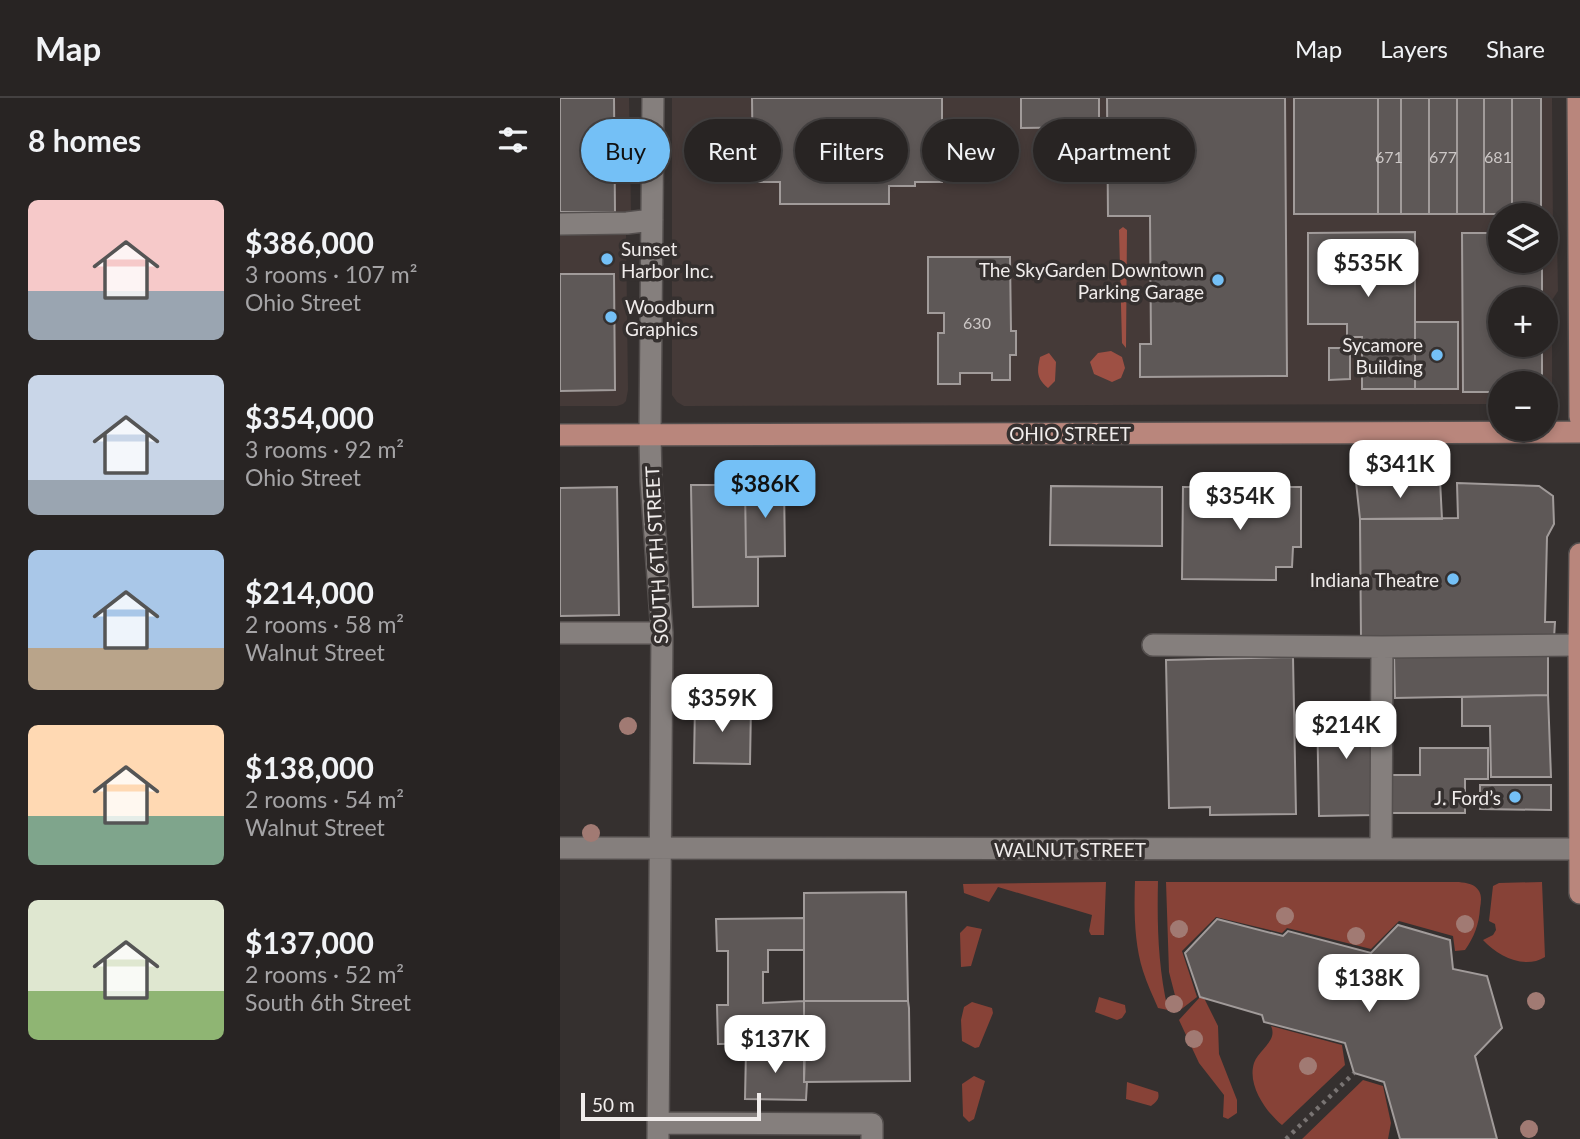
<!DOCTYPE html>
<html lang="en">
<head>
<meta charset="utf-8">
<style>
	:root { --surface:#282423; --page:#343030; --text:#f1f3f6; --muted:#a5a4a6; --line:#444141; --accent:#74c0f6 }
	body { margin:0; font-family:Lato,sans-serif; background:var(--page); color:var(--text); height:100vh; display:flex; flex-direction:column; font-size:26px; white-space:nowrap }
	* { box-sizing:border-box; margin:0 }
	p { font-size:23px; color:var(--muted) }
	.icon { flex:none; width:38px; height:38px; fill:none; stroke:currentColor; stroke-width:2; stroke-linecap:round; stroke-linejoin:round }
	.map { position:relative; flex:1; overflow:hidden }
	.sheet { display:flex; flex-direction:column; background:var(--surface); width:560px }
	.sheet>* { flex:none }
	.guide { position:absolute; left:21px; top:21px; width:665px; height:63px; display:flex; gap:14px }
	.tools { position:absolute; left:928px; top:105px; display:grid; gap:14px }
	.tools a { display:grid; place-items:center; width:70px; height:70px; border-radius:50%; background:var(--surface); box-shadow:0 4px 10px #0003,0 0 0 2px var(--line); font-size:35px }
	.scale { position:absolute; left:21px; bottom:18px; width:180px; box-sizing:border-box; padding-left:7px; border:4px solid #f0eceb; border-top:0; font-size:19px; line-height:24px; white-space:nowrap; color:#f0eceb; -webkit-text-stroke:5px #35302f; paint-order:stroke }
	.price { position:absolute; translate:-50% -60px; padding:0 16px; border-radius:14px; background:#fff; color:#222; font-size:23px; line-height:46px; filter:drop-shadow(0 2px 4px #0008) }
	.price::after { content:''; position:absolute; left:50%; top:42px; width:21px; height:16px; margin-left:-10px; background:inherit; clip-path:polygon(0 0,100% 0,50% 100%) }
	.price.selected { background:var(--accent); color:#111 }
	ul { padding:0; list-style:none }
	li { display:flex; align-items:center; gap:21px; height:175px; padding:0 28px }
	li span { display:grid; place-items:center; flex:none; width:196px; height:140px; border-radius:10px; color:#555 }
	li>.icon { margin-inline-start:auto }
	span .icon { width:84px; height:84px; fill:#fffc; stroke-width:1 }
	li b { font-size:30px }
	h2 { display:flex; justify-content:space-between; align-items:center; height:84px; padding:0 28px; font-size:30px }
	.pill { padding:0 24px; border-radius:32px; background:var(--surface); box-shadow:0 4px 10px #0003,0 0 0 2px var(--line); font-size:24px; line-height:63px }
	.pill.selected { background:var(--accent); color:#111 }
	header { display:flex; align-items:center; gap:42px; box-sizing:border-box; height:98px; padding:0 35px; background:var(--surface); border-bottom:2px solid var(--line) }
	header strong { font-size:33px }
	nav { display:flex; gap:38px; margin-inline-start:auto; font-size:24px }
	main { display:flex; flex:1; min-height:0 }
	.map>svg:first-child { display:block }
</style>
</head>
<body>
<header>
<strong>Map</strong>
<nav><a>Map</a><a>Layers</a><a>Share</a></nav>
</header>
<main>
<section class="sheet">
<h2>8 homes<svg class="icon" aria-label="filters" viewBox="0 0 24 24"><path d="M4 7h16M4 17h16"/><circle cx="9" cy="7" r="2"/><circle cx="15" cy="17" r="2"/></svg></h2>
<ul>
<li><span style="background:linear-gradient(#f6c9c9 65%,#9aa5b1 0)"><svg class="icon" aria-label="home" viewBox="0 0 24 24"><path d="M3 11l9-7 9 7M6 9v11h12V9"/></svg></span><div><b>$386,000</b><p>3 rooms · 107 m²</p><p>Ohio Street</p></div></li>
<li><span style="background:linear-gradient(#c9d6e8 75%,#9aa5b1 0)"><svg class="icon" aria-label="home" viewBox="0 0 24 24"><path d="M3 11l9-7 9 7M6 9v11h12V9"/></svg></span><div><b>$354,000</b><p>3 rooms · 92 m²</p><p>Ohio Street</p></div></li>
<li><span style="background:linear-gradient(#a9c7e8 70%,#b9a48a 0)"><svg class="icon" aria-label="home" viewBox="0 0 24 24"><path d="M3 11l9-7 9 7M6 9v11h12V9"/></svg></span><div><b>$214,000</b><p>2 rooms · 58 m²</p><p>Walnut Street</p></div></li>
<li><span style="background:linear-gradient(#ffd9b3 65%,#7fa58c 0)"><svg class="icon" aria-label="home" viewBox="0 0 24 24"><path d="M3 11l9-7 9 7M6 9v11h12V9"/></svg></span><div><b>$138,000</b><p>2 rooms · 54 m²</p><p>Walnut Street</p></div></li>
<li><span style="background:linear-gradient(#dfe7d0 65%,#8fb573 0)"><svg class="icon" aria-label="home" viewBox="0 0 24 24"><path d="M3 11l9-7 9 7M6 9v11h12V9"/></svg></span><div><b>$137,000</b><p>2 rooms · 52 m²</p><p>South 6th Street</p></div></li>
</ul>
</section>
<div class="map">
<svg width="1020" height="1041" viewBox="0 0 1020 1041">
	<rect width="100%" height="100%" fill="#35302f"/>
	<path fill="#453a38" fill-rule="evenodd" d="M0,0H69L71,113L68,115H0Z
		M112,0H992L993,133L997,138L998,193L992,202V290L989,300L985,304V285H940V306L124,308L117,304L112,297ZM940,117H985V163H940ZM940,201H985V247H940Z
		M0,133L66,135L68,292L66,303L63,306L57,308H0Z"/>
	<path fill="#874237" d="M575,783H598C597,828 598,868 608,912L598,910C593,898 587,886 583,873C574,845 574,812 575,783Z
		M546,784L544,837H531L529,833L532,817L438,789L429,804L404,795L403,786Z
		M606,784H899C907,785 915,786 919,793C922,798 921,804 920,810C919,827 914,839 905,852L895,853L893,838L839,823L811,851L727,830L722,835L656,819L622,853L637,899L619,913L609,874Z
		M982,784L985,859C964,872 938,858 923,842L933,837L936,832L935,826L929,823L933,788L939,785Z
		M407,828L422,831L411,868L401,869L400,835Z
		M539,899L565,907L566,914L562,920L557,922L535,914Z
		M640,899L644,900L658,928L659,956L677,1002V1015L668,1021L663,1019L664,997L639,965L619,922Z
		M412,904L432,910L433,915L419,949L415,950L402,943L401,922L404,909Z
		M711,928L782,947L785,967L722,1027C706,1014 687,987 694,965C699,951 718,943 711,928Z
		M414,978L425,983L414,1021L409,1024L403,1018L402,986Z
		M803,982L823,988L831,1025L828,1041H742Z
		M567,984L598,994C600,1001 596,1004 591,1008L566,1001Z"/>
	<path fill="#9e5044" d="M563,129L567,132L566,250L562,245L559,132Z
		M551,253L562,259L565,270L561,280L552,284L534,276L530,264L538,255Z
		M489,255L496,264L495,283L488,290C476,280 477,273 480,259Z"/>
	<path fill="#5e5857" stroke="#a19b9a" stroke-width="2" d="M0,0H54L55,114H0Z
		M192,0H382V84H355V88H329V106H220V84H193Z
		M461,0H539V29L461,30Z
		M547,0H725L727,278L580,279V246H591L590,118H548Z
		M734,0H818V116H734Z
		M818,0H841V116H818Z
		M841,0H869V116H841Z
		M869,0H897V116H869Z
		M897,0H924V116H897Z
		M924,0H952V116H924Z
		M952,0H981V116H952Z
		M855,134V291H802V239H787V226H748V135Z
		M902,135H940V163H982V201H940V247H982V285H940V294H903Z
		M368,159H450L451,233H456V257H450V282H432V275H400V286H378V235H384V215H368Z
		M0,176H54L55,292L0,293Z
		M855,224H898V291H855Z
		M769,250H790V281L769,282Z
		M880,382L882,421H800L796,384Z
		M897,385L979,388L993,398L994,426L987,439L985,524H995L994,540L801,542L800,421L898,420Z
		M224,386L225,458L186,459L185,387Z
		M131,387H185L186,459H198V508L133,509Z
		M491,388L602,389V448L490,447Z
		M57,389L59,517L0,518V390Z
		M623,389H741V449H733L732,469H716V482L622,481Z
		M988,554V597L835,600L834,557Z
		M733,559L736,716L650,717V709L609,710L606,562Z
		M988,597L991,679H931L930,628H902V599Z
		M135,606L191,607L190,666L134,665Z
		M813,608L815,717L759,718L757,609Z
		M860,650H928V681H905V715H828V677H860Z
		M920,687H991V712L920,711Z
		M346,794L348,903H244V795Z
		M244,820V852H208V874H203V905L244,903V945L158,946L157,907H168V853H157L156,821Z
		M657,821L723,838L728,833L811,855L838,827L890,842L893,871L927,878L942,930L915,958L937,1041H840L824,984L794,975L785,945L704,924L702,917L640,899L625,855Z
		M244,903H348L349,910L350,983L244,984Z
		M186,952L245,953L244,984H247L246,1002L185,1001Z"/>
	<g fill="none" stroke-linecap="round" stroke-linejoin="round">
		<g stroke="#544f4e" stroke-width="24">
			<path id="minor" d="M93,0L90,337L91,383L102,535L98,1041
				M0,126L67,125L92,122
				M0,535H102
				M593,547L822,549L1020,547
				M0,750L1020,751
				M821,751L822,549
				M98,1025L312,1026V1041"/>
		</g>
		<g stroke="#544f4e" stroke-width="24">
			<path id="major" d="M1018,0L1020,319
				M0,337L1020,334
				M1020,456L1019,547L1020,795"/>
		</g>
		<path stroke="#797473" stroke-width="4.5" stroke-dasharray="3.5 5" stroke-linecap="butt" d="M726,1041L794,975"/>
		<use href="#minor" stroke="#857f7d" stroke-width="21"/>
		<use href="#major" stroke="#b9867c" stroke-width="21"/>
	</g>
	<g fill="#a17a73">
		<circle cx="68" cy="628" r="9"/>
		<circle cx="31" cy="735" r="9"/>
		<circle cx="725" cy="818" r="9"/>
		<circle cx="905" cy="826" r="9"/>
		<circle cx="619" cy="831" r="9"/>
		<circle cx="796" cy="838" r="9"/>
		<circle cx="976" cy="903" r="9"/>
		<circle cx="614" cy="906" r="9"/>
		<circle cx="634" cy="941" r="9"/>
		<circle cx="748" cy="968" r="9"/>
		<circle cx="969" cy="1031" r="9"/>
	</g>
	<g fill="#74c0f6" stroke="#35302f" stroke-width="2.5">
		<circle cx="47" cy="161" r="7"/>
		<circle cx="658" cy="182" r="7"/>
		<circle cx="51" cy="219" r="7"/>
		<circle cx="877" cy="257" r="7"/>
		<circle cx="893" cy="481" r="7"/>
		<circle cx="955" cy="699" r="7"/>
	</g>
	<g text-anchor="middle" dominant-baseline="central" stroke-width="7" stroke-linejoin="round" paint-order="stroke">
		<g font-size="16" fill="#ccc7c6">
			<text x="829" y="58">671</text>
			<text x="883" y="58">677</text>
			<text x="938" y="58">681</text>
			<text x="417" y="224">630</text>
		</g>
		<g font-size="19" fill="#f0eceb" stroke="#35302f" text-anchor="end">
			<text x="61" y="150" text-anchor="start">Sunset<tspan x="61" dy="22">Harbor Inc.</tspan></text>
			<text x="644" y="171">The SkyGarden Downtown<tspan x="644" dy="22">Parking Garage</tspan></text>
			<text x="65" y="208" text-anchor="start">Woodburn<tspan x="65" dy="22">Graphics</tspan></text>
			<text x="863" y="246">Sycamore<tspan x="863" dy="22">Building</tspan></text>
			<text x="879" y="481">Indiana Theatre</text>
			<text x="941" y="699">J. Ford’s</text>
		</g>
		<g font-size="19" fill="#f0eceb" stroke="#35302f">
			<text x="510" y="335">OHIO STREET</text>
			<text transform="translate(96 457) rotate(-93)">SOUTH 6TH STREET</text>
			<text x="510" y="751">WALNUT STREET</text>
		</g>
	</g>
</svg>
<div class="tools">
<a><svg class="icon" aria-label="layers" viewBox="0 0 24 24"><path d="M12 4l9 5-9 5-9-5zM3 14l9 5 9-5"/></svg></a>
<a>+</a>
<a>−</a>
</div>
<div class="scale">50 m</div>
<b class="price" style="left:808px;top:201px">$535K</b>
<b class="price" style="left:840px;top:402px">$341K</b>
<b class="price selected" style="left:205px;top:422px">$386K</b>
<b class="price" style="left:680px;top:434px">$354K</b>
<b class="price" style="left:162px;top:636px">$359K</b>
<b class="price" style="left:786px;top:663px">$214K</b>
<b class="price" style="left:809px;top:916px">$138K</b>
<b class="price" style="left:215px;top:977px">$137K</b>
<div class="guide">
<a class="pill selected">Buy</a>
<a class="pill">Rent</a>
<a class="pill">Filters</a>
<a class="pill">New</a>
<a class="pill">Apartment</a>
</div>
</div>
</main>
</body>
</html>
